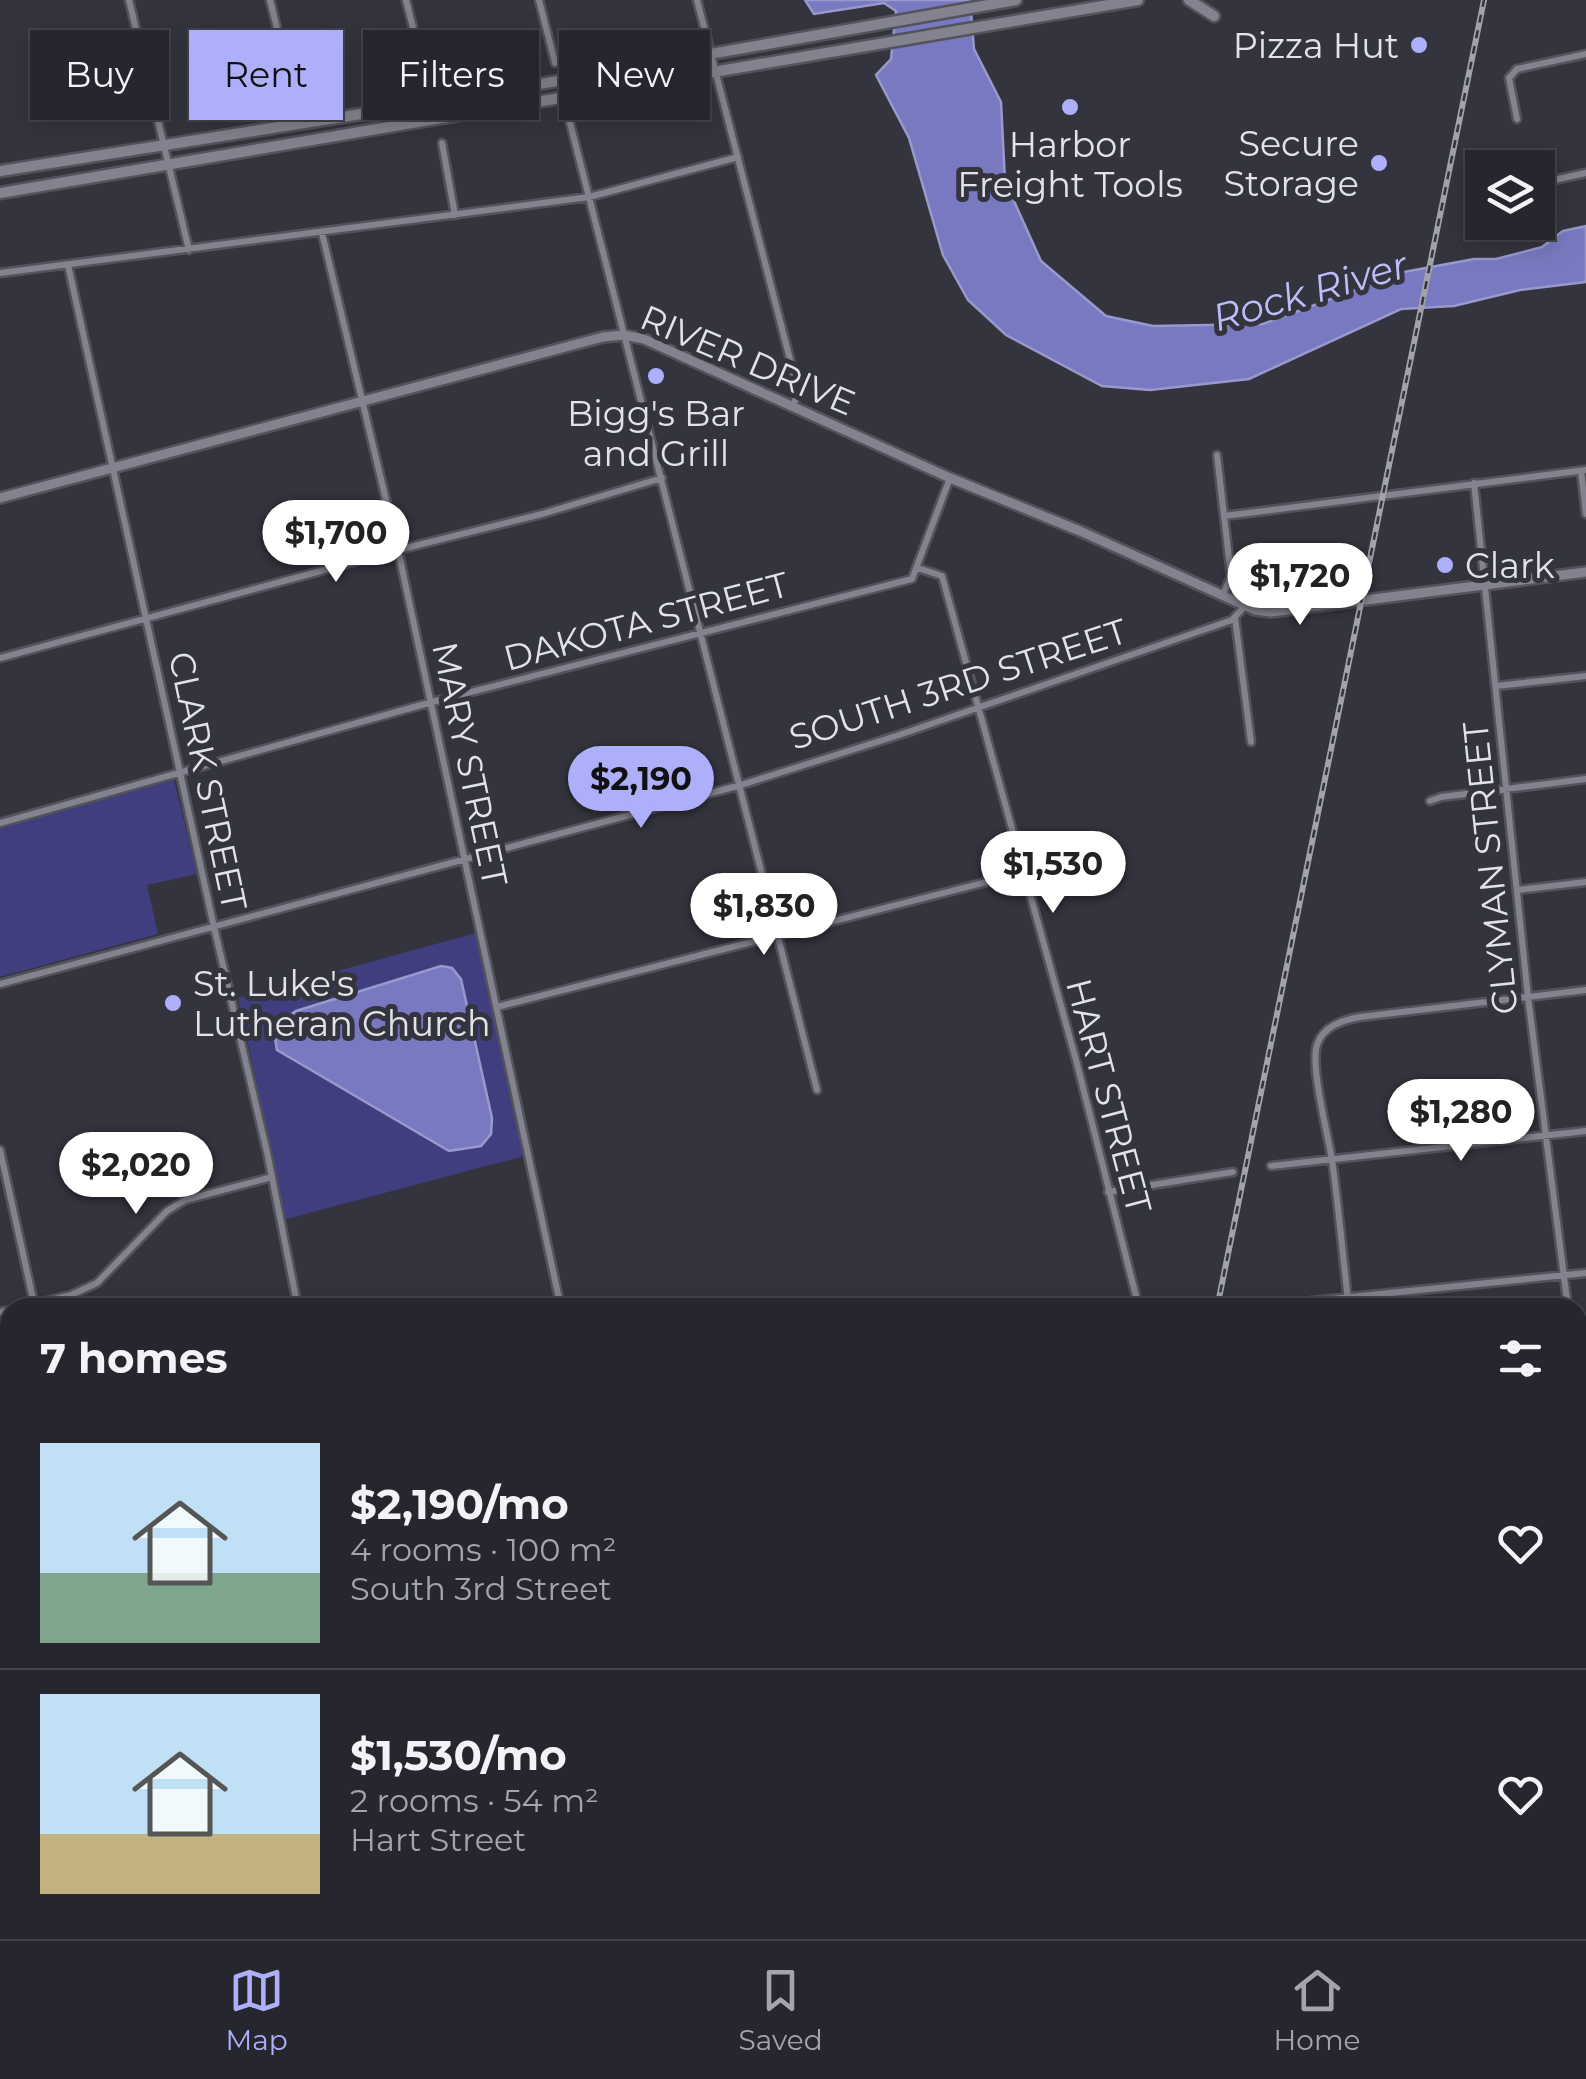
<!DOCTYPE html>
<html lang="en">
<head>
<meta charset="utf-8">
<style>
	:root { --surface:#26272e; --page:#2e2f36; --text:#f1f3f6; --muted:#a4a5aa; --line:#42444a; --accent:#adaffb }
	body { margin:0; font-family:Montserrat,sans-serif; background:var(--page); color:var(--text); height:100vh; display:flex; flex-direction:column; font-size:38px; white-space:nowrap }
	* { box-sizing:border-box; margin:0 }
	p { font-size:32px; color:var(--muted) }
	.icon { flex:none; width:55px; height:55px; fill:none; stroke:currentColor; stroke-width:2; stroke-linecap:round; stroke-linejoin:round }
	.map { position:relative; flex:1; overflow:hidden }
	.details { position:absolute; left:0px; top:1298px; width:1588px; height:642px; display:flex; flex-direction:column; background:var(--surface); border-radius:30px 30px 0 0; box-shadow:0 5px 25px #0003,0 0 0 2px var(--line) }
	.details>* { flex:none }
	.top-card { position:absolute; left:30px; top:30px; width:1000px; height:90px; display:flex; gap:20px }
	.controls { position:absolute; left:1465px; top:150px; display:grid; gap:20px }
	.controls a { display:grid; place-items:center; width:90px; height:90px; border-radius:0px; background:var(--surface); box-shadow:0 5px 25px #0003,0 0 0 2px var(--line); font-size:50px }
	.price { position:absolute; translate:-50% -85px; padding:0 22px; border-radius:35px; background:#fff; color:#222; font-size:32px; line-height:65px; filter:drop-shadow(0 2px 5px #0008) }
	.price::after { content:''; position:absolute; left:50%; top:60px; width:30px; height:22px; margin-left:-15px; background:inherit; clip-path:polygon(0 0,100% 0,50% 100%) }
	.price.current { background:var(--accent); color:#111 }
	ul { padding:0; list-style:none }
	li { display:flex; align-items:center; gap:30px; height:250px; padding:0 40px }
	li+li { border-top:2px solid var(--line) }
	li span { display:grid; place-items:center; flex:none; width:280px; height:200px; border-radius:0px; color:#555 }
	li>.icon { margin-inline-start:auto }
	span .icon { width:120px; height:120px; fill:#fffc; stroke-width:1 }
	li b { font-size:42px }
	h2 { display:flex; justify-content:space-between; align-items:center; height:120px; padding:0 40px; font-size:42px }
	.chip { padding:0 35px; border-radius:0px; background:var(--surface); box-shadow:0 5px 25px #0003,0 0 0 2px var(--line); font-size:35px; line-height:90px }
	.chip.current { background:var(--accent); color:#111 }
	.dock { display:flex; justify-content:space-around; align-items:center; height:140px; border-top:2px solid var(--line); background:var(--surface); font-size:28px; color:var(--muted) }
	.dock a { display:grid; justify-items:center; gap:5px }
	.dock .current { color:var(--accent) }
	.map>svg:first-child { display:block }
</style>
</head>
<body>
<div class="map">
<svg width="1586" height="1939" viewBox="0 0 1586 1939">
	<rect width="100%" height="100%" fill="#33343d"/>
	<path fill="#413e7f" d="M174,780L197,874L147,885L158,934L0,977V827Z
		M476,933L524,1156L286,1219L238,998Z
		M1319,1930H1490L1481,1939H1322Z"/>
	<path fill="#7879c0" stroke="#9899cc" stroke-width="2.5" d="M805,0H970L974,49L1001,102L1005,181L1041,261L1106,316L1153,326L1263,324L1404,272L1474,259H1496L1542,247L1563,231L1586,226V282L1520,290L1454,306L1401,309L1249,379L1150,390L1102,386L1006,335L968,300L943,255L909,138L876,75L891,59L896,11L884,3L814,14Z
		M441,966L452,968L461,979L492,1118L491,1134L481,1146L449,1151L277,1050L273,1027L296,1011Z"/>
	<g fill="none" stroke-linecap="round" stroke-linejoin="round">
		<g stroke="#53535b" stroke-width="11">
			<path id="minor" d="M129,0L189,250
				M270,0L295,101
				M406,0L428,87
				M539,0L555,63
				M697,0L793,371L797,395L793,406
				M567,111L817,1090
				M1517,119L1509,78L1517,69L1586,54
				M442,143L455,215
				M1549,181L1586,173
				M322,233L398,550L561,1308
				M68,265L214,927L267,1152L298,1308
				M0,273L589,197L738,157
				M1217,455L1231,576L1223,595
				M1581,471L1586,514
				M1474,483L1528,997L1568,1308
				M1224,516L1586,470
				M918,568L942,576L1076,1060L1139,1308
				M1235,618L1251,742
				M0,658L398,550L542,514L662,478
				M1496,686L1586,676
				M1430,801L1441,797L1586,779
				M0,823L432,702L912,579L950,478
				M1518,890L1586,882
				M0,984L741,785L899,735L1232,620L1245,606
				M497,1007L1022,873
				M0,1150L35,1308
				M1271,1166L1586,1131
				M1108,1192L1233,1172
				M18,1308L71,1295L97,1283L167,1211L185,1200L272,1177
				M1244,1308L1586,1273
				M1349,1308C1343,1259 1339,1209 1332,1160C1328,1135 1310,1066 1317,1045C1323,1026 1343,1020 1360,1017L1586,990
				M0,1312L10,1310
				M1578,1384L1585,1442
				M0,1442L10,1440
				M0,1577L10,1575
				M0,1715L10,1712
				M1578,1890L1586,1886
				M432,1930L434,1939
				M561,1930L563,1939
				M1312,1930L1314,1939
				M1518,1930L1526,1939
				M1495,1939L1504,1930"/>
		</g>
		<g stroke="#53535b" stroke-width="14">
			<path id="tertiary" d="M0,498L603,337L624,335L644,339L950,478L1080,531L1255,610L1271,612L1586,572
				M1578,1666L1586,1664
				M0,1891L10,1897
				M63,1930L78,1939
				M668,1939L704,1930"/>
		</g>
		<g stroke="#53535b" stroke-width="15">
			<path id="secondary" d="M1189,0L1214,16
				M0,171L450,100L1016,0
				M0,193L1138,0"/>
		</g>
		<use href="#minor" stroke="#82838e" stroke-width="6"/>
		<use href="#tertiary" stroke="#82838e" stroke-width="9"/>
		<use href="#secondary" stroke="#82838e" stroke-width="10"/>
		<g stroke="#a2a3aa" stroke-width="6">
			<path id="rail" d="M1217,1308L1484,0
				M1089,1939L1090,1930"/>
		</g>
		<use href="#rail" stroke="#33343d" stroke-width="2.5" stroke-dasharray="8" stroke-linecap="butt"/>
	</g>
	<g fill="#adaffb" stroke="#33343d" stroke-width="4">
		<circle cx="1419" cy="45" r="10"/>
		<circle cx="1070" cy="107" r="10"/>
		<circle cx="1379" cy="163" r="10"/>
		<circle cx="656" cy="376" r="10"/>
		<circle cx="1445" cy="565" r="10"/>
		<circle cx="173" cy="1003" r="10"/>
	</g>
	<g text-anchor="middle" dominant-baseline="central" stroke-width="10" stroke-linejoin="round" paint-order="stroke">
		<g font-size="35" fill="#e2e3e9" stroke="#33343d" text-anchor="end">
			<text x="1399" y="45">Pizza Hut</text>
			<text x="1359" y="143">Secure<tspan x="1359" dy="40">Storage</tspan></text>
			<text x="1070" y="144" text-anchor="middle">Harbor<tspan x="1070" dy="40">Freight Tools</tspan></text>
			<text x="656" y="413" text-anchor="middle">Bigg's Bar<tspan x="656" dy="40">and Grill</tspan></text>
			<text x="1465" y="565" text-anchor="start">Clark</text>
			<text x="193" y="983" text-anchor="start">St. Luke's<tspan x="193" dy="40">Lutheran Church</tspan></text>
		</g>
		<g font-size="35" fill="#e2e3e9" stroke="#33343d">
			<text transform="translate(748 360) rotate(23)">RIVER DRIVE</text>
			<text transform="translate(646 621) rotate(-15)">DAKOTA STREET</text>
			<text transform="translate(958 684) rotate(-18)">SOUTH 3RD STREET</text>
			<text transform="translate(470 764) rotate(78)">MARY STREET</text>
			<text transform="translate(208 781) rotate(78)">CLARK STREET</text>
			<text transform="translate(1490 868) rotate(-96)">CLYMAN STREET</text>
			<text transform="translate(1109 1096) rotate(75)">HART STREET</text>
		</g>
		<g font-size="38" font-style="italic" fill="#bbbef9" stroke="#33343d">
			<text transform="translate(1310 291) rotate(-16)">Rock River</text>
		</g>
	</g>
</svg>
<div class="controls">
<a><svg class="icon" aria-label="layers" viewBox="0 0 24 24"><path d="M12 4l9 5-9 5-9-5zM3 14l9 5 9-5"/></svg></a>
</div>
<b class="price" style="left:336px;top:585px">$1,700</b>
<b class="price" style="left:1300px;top:628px">$1,720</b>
<b class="price current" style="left:641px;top:831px">$2,190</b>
<b class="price" style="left:1053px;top:916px">$1,530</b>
<b class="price" style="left:764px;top:958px">$1,830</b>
<b class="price" style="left:1461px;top:1164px">$1,280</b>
<b class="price" style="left:136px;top:1217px">$2,020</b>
<div class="top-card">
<a class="chip">Buy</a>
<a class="chip current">Rent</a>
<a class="chip">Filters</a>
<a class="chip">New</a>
</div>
<section class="details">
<h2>7 homes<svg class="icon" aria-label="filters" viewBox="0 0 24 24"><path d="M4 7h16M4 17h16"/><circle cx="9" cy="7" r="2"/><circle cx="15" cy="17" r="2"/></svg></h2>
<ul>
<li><span style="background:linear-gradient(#bfe0f5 65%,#7fa58c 0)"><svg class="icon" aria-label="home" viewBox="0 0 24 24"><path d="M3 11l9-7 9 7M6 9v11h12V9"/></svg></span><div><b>$2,190/mo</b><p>4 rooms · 100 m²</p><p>South 3rd Street</p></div><svg class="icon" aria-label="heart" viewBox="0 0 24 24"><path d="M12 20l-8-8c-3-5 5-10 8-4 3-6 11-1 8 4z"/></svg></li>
<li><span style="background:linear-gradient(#bfe0f5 70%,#c2b280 0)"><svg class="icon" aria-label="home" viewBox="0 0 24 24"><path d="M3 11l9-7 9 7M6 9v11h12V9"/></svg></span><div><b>$1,530/mo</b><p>2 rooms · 54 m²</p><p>Hart Street</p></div><svg class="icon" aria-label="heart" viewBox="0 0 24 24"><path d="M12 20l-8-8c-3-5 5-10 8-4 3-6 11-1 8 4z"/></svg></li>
</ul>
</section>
</div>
<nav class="dock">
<a class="current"><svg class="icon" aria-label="map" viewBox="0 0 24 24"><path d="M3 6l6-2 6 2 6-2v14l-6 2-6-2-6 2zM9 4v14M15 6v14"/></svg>Map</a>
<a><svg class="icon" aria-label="saved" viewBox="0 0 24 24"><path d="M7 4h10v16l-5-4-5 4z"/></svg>Saved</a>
<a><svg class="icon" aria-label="home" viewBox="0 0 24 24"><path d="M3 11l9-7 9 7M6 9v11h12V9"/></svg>Home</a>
</nav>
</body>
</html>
